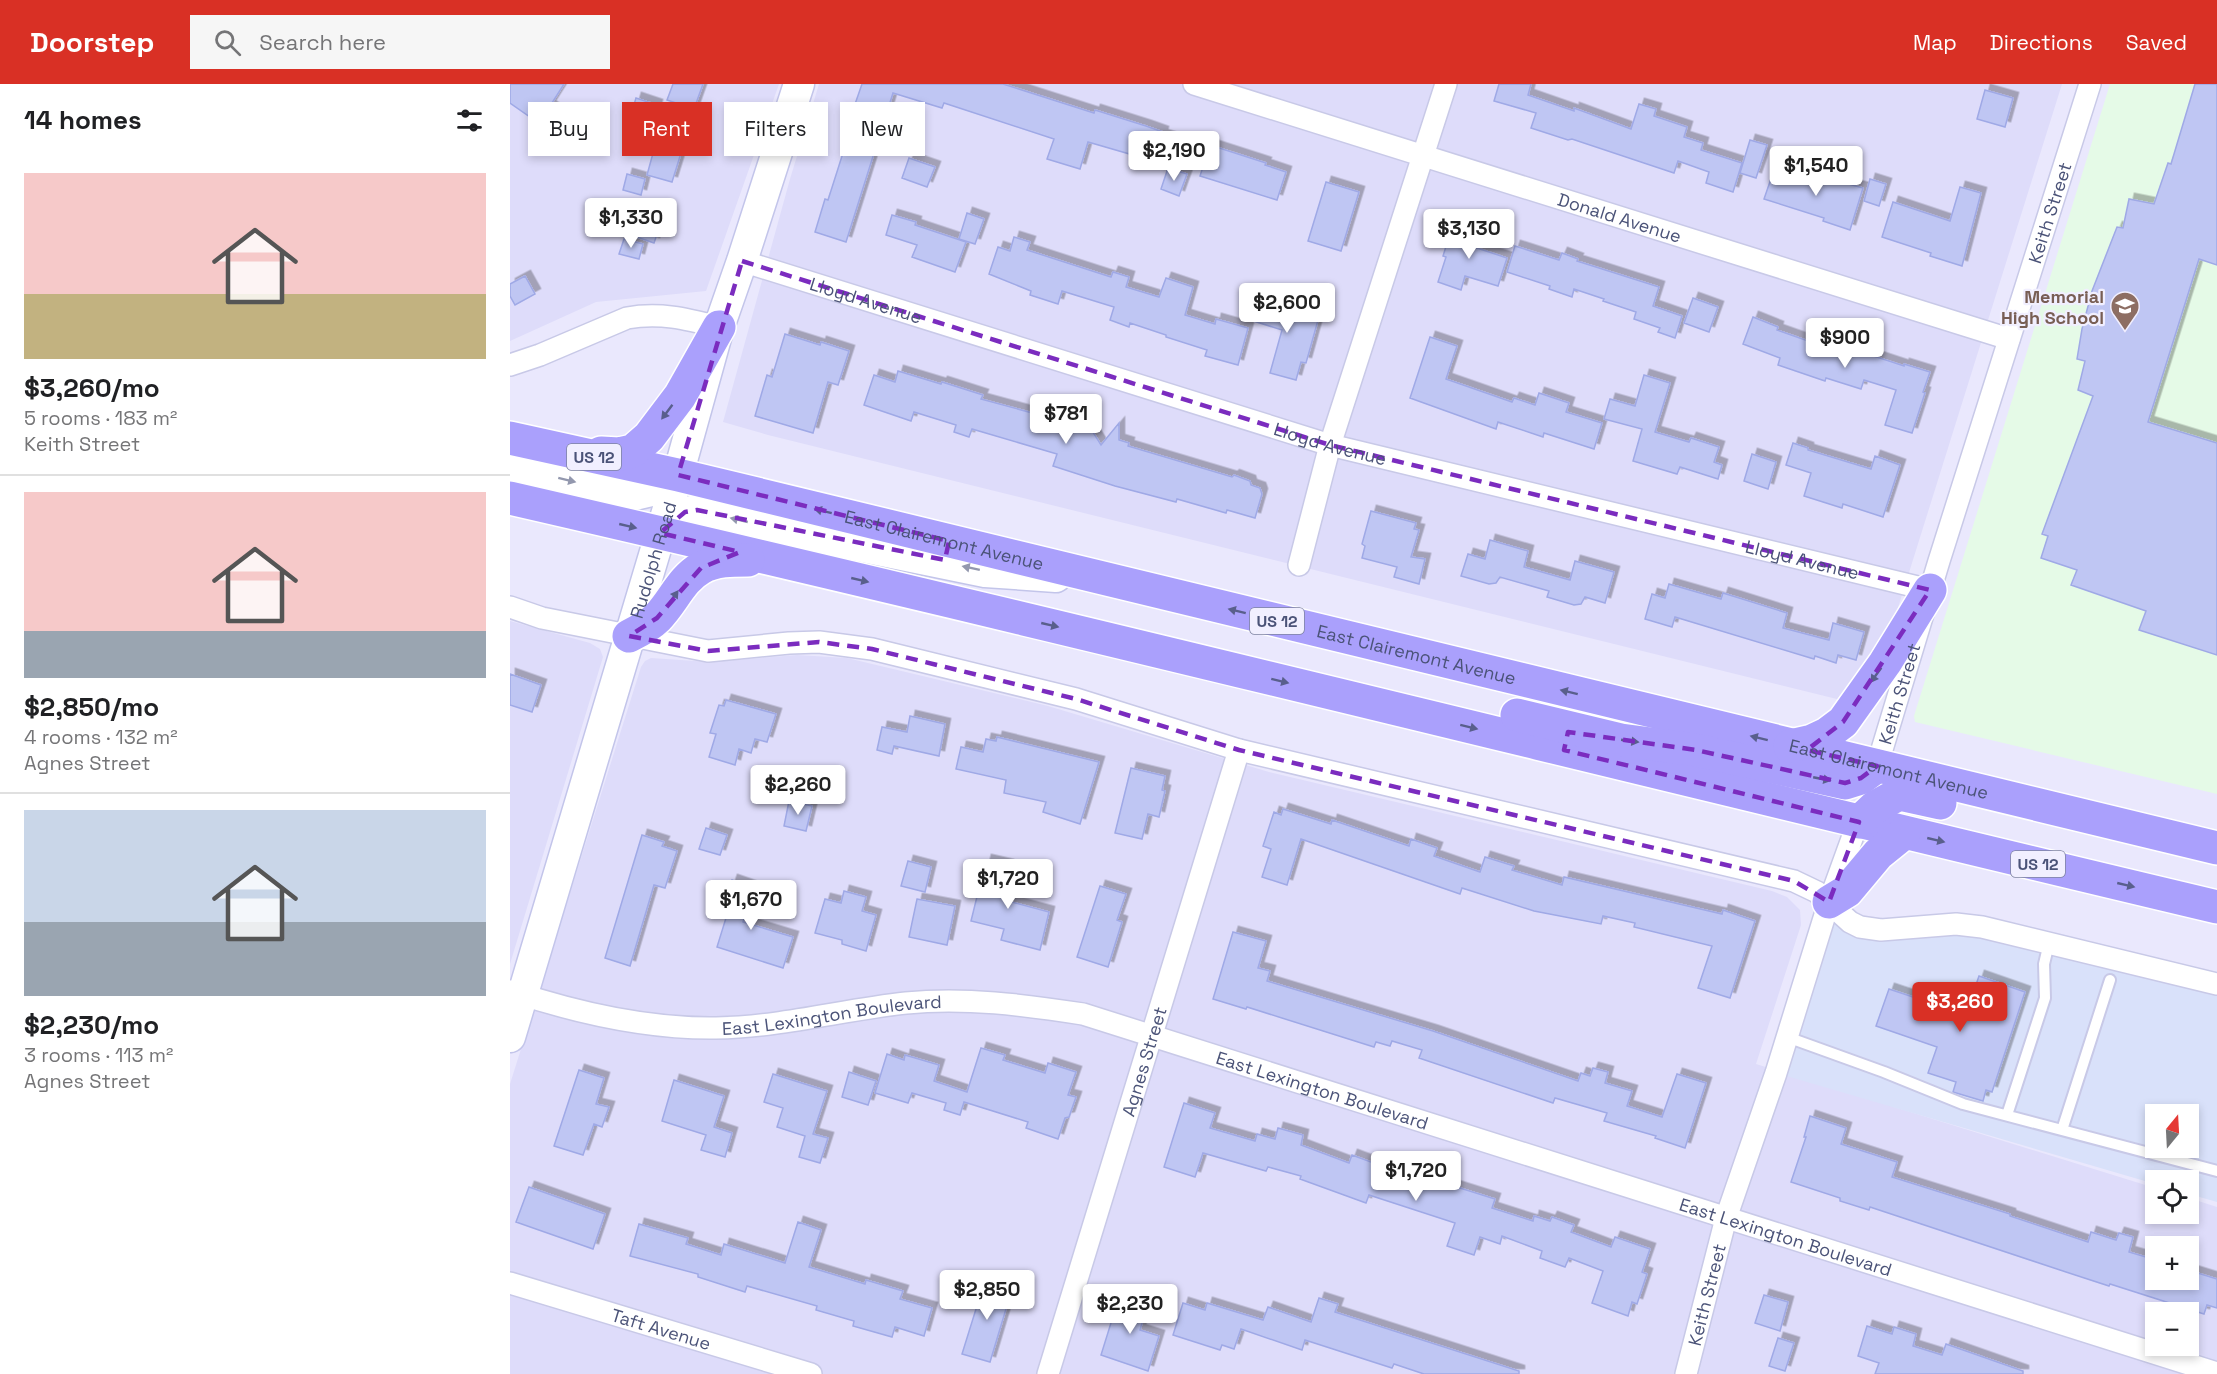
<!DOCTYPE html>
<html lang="en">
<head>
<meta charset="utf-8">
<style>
	:root { --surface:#fff; --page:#f6f6f6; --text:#202124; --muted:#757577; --line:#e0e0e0; --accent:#d93025 }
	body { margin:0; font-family:"Space Grotesk",sans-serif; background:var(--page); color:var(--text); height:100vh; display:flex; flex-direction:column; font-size:22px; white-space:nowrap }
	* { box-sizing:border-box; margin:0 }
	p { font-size:20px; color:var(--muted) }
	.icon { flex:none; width:33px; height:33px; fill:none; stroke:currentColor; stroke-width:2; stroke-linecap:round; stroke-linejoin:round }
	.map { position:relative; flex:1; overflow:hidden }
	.details { display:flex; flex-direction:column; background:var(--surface); width:510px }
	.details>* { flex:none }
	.top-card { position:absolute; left:18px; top:18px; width:570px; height:54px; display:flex; gap:12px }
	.needle { width:39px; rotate:18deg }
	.tools { position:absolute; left:1635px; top:1020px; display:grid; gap:12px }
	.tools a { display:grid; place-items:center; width:54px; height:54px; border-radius:0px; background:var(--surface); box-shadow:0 3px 9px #0003; font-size:30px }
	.price { position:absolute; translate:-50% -51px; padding:0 14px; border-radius:6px; background:#fff; color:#222; font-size:20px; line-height:39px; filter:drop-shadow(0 2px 3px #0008) }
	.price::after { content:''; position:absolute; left:50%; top:36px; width:18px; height:14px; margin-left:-9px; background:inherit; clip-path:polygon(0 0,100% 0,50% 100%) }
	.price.active { background:var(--accent); color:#fff }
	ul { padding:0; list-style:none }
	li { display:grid; align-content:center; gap:12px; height:318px; padding:0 24px }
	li+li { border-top:2px solid var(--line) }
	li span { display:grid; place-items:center; height:186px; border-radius:0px; color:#555 }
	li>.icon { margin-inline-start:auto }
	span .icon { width:108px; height:108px; fill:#fffc; stroke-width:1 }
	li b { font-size:26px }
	h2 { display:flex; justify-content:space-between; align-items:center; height:72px; padding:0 24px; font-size:26px }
	.chip { padding:0 21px; border-radius:0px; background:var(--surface); box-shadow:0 3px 9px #0003; font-size:21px; line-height:54px }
	.chip.active { background:var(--accent); color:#fff }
	header { display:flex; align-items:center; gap:36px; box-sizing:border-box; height:84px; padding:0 30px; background:var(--accent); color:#fff }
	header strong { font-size:28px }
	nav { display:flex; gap:33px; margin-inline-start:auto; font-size:21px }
	.search { width:420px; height:54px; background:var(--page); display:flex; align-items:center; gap:15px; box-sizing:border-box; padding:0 21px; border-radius:0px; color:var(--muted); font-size:22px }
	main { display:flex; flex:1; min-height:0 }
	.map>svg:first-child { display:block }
</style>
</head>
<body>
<header>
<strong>Doorstep</strong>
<div class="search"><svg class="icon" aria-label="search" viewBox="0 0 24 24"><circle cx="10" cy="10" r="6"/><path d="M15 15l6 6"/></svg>Search here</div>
<nav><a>Map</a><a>Directions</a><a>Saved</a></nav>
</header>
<main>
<section class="details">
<h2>14 homes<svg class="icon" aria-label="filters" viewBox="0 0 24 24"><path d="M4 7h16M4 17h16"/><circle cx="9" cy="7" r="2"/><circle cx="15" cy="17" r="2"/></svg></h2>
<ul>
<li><span style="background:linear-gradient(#f6c9c9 65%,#c2b280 0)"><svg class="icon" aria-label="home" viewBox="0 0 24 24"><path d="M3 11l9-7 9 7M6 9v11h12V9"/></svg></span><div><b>$3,260/mo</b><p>5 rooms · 183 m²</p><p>Keith Street</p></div></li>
<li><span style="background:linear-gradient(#f6c9c9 75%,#9aa5b1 0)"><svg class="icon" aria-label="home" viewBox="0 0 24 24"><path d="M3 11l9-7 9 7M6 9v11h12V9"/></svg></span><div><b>$2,850/mo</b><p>4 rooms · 132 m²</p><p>Agnes Street</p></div></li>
<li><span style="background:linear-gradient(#c9d6e8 60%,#9aa5b1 0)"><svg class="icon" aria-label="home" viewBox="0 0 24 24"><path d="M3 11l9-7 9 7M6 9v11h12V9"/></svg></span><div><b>$2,230/mo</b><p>3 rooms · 113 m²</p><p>Agnes Street</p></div></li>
</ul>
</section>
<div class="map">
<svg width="1707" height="1290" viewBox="0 0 1707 1290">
	<defs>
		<filter id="shadow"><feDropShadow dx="5.5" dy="-5.5" stdDeviation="0" flood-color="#0004"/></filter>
	</defs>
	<rect width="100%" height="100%" fill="#eae8fd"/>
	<path fill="#dedcfa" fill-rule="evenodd" d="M0,0H269L196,207L86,218L0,257Z
		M309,0H1552L1376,562L1339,618L258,351L213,338L280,95Z
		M0,537L80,559L90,565L93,573L0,880Z
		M287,571L337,574L538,622L759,688L1262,807L1277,813L1290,826L1291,841L1246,980L1645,1104L1646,1130H1678L1679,1114L1707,1123V1290H0V1000L131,583L135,577L141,574L200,578ZM1646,1162H1678V1196H1646ZM1646,1228H1678V1262H1646Z"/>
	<path fill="#d9e1fa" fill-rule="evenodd" d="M1319,818L1340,838L1446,840L1707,900V1118L1679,1110L1678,1096H1646L1645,1100L1266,989ZM1646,1030H1678V1064H1646Z"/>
	<path fill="#e5fae7" d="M1600,0H1707V710L1405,638L1404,632Z"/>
	<path fill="#bfc6f3" stroke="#9fa9e6" stroke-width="1.5" filter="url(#shadow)" d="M0,0H54L40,22L52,30L40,47L0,19Z
		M163,0H193L184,25L157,16Z
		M352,0H493L584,29L585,26L636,42L653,48L652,51L662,54L654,80L578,58L570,85L537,75L544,55L434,19L432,24L383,9L336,158L305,148L315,115L318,116L340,47L336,46Z
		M989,0H1021L1018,11L1064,27V24L1121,45L1129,20L1146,25L1144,32L1177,43L1174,53L1193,59L1191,66L1232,79L1223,108L1196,99L1199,88L1168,77L1164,89L1062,55L1058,56L1021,44L1026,29L984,17Z
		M1685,0H1707V181L1689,175L1638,338L1707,359V571L1629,546L1636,527L1561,501L1567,486L1531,474L1538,452L1532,450L1583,312L1568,306L1575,277L1567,275L1572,245L1582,207L1607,143L1613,144L1619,115L1644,120L1658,79L1661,80Z
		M1475,6L1503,14L1495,43L1467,35Z
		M126,14L147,21L142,40L120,34Z
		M1240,56L1257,61L1246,94L1230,89Z
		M700,61L756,79L755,81L776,88L767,116L690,92Z
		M145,62L171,69L162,98L137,91Z
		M399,74L425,83L417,103L392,94Z
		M658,84L677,90L669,112L651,105Z
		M1264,86L1290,95L1292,87L1353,104L1340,146L1313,137L1314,134L1254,115Z
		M117,90L135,95L131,111L113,106Z
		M1360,95L1376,100L1369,122L1354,117Z
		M816,98L849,108L831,167L798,157Z
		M1450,103L1471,109L1452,182L1420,172L1421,169L1372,153L1383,118L1440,137Z
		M129,125L153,133L144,159L121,151Z
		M457,129L474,135L465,160L449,155Z
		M382,131L406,138L405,141L456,158L445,188L402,173L407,161L376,151Z
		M943,140L969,148L964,163L997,174L988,202L955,192L951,206L928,198L936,173L933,172Z
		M504,153L520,158L517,166L601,193L603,188L619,193L616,203L649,213L656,194L683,203L675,231L705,240L706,235L738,244L728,281L695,272L697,266L656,253V251L620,239L619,243L600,236L604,223L552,207L548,220L520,211L521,207L479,190L488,163L500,167Z
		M114,155L133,160L129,175L109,170Z
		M1005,162L1049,176L1052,169L1068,175L1067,177L1149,203L1143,222L1172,232L1165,254L1148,248L1150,244L1124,235L1126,228L1093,217L1094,215L1064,205L1062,213L1039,205L1040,202L997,188Z
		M15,192L25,210L5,221L0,212V200Z
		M744,212L786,226L787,223L810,229L796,279L791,278L786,296L760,289L772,246L737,235Z
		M1183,214L1208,223L1199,248L1174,239Z
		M1243,233L1268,243L1267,246L1301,258L1303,252L1394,282V280L1420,288L1413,308L1415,309L1402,349L1375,341L1386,306L1354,296L1351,305L1316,294L1315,297L1268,281L1270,274L1233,260Z
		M275,250L310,261L311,258L339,267L328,301L318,298L303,349L245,332L257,291L262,293Z
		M920,253L947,262L936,295L1002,318L1004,314L1025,321L1029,309L1059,319L1056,328L1092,339L1084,365L1034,349L1033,353L988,338L986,345L900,314Z
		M388,287L431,300L432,298L473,311L471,315L581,345L591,361L609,339V356L619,359L618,362L722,393L724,391L740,397L741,401L750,404L752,410L745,434L717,426L716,429L667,415L666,418L605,402L543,382L547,370L462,345L459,353L444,348L446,341L404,328L401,337L354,321L364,291L385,298Z
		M1134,291L1160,299L1145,348L1179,358L1181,354L1209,363L1204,378L1212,381L1208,395L1170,383L1167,390L1123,377L1132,345L1094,335L1100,315L1125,322Z
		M1283,359L1298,364V366L1361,385L1365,372L1390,381L1373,433L1333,420L1332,424L1294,412L1301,389L1276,381Z
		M1242,370L1266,378L1258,405L1234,397Z
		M861,427L906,439L904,445L909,446L901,473L915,475L909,500L884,493L887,483L852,474L855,462L852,460Z
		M980,456L1018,467L1014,483L1060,496L1065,477L1104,488L1095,519L1075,513L1071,520L1064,521L1037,513L1039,507L990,493L986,499L979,500L951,492L958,470L975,475Z
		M1159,500L1211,515L1213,509L1277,529L1273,544L1319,556L1323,539L1354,548L1346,576L1328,571L1326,579L1305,572L1304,575L1165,533L1162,543L1135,535L1142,510L1155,514Z
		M0,590L31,601L22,628L0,621Z
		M216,616L266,630L257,658L245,655L241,669L229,665L225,681L199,673L206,650L200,649L209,621L214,622Z
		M400,632L435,640L429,672L384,662L382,670L367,666L372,643L397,648Z
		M487,653L589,678L570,740L533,728L536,718L494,709L496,696L446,685L451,663L473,668L476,655L486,657Z
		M621,684L655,692L652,706L655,707L649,733L638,730L632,755L605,749Z
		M279,717L302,722L296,747L274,742Z
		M773,725L821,740L822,736L899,762L901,755L927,764L924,772L970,788L975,773L1004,782L1002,786L1052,801L1054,793L1212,830L1213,826L1245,837L1220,914L1188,904L1202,862L1124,843L1125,839L1093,832L1091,840L1024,827L952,804L950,810L791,755L777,801L752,793L761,765L753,762L764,728L771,731Z
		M196,744L217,751L210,771L189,765Z
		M132,751L154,758L152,762L167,767L155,804L144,801L120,882L95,874Z
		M476,776L498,781L491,807L500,809L498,817L539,828L530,866L491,856L494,845L461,837Z
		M398,777L421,783L415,808L391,802Z
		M222,796L245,804L233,838L283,853L273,884L207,863L220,821L214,820Z
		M590,802L616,810L607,836L612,838L598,883L567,873Z
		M334,807L356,813L352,827L366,831L356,867L332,860V856L305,849L315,815L331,819Z
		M407,815L445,822L437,861L399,853Z
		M723,848L756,857L748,884L760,887L757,897L923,947L1068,997L1071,989L1080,992L1083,984L1098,988L1095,999L1122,1007L1117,1022L1152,1033L1167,990L1196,999L1175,1064L1145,1054L1146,1052L1094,1037L1097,1029L1045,1014L1043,1019L909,974L912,966L882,957L880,962L866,958L864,963L737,923L736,925L703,915Z
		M1469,892L1515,908L1482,1008L1476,1006L1473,1017L1443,1008L1446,998L1418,989L1427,963L1366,942L1379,905L1442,926L1446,913L1460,918Z
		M471,964L495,971L493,976L535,989L538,979L566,988L558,1011L566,1013L559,1033L555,1034L548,1055L516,1044L518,1038L454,1018L450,1031L434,1026L436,1019L402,1009L398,1019L365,1009L377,970L394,976L395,971L429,981L424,997L457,1008Z
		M69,986L94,994L86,1020L99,1023L92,1043L84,1040L73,1071L44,1062Z
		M339,988L366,997L358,1021L332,1013Z
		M263,990L317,1007L303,1050L318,1054L310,1079L289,1073L295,1052L267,1043L273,1024L254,1018Z
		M164,996L214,1012L204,1043L222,1049L215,1073L191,1066L196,1051L152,1037Z
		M674,1019L705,1029L700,1044L745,1057L747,1050L765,1055L768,1044L793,1051L791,1061L839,1079L842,1071L877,1084V1081L985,1115L982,1124L1023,1137L1024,1132L1040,1137L1042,1133L1064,1141L1061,1148L1101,1163L1105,1153L1140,1165L1132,1188L1137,1190L1127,1220L1122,1218L1118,1232L1082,1219L1093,1187L1059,1174L1055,1183L1030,1174L1032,1167L992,1152L990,1160L970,1153L964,1171L937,1162L945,1139L859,1111L856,1119L790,1095L791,1092L758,1083L756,1087L693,1069L685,1093L654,1083Z
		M1300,1032L1336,1044L1331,1060L1387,1078L1382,1093L1500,1130V1132L1578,1158L1581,1148L1606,1156L1609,1149L1623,1153L1619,1168L1646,1176V1196H1678V1186L1707,1195V1224L1697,1221L1694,1230L1600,1200L1599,1202L1556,1188L1360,1123L1359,1126L1330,1117V1114L1281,1098L1296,1053H1294Z
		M19,1103L95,1130L83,1165L6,1138Z
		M288,1138L311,1146L299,1183L355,1200L356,1196L393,1207L390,1215L422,1224L414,1252L385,1243L382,1253L343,1242L344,1237L306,1226L307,1222L237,1202L235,1208L188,1193V1190L120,1172L129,1140L178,1154L176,1160L211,1171L214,1160L275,1179Z
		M475,1196L502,1205L480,1278L452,1270Z
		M610,1210L638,1219L630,1246L649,1252L638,1287L591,1271Z
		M1254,1211L1278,1218L1270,1247L1245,1239Z
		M809,1214L828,1220L825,1228L1009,1287V1290H914L884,1280L882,1284L795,1256L792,1266L731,1245L724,1265L712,1261L710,1266L663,1251L673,1219L695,1226L697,1219L753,1236L758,1223L801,1238Z
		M1357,1242L1382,1250L1384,1243L1406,1250L1403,1262L1432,1271L1436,1260L1513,1287V1290H1365L1369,1279L1348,1272Z
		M1268,1254L1284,1259L1275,1287L1259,1282Z"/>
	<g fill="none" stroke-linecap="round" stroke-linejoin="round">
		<g stroke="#c8c9e7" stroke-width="14">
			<path id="lane" d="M1277,953L1374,988L1453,1020L1707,1087
				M1497,1031L1535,914L1534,880L1539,859
				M1552,1046L1600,896"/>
		</g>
		<g stroke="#c8c9e7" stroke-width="24">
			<g id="street">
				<path id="s1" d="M684,0L1499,255"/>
				<path id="s2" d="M232,177L820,361L1420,506"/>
				<path d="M0,281L30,271L117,234C150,228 177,235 209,243"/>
				<path d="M789,481L820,361L936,0"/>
				<path d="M0,523L32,534L198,567L279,559L309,558L362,565L566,615L729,666L1284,797L1307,808L1340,838L1350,843L1371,846L1446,840L1472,843L1707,900"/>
				<path id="s3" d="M1364,692L1429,477L1580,0"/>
				<path id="s4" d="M1,907C67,929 136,945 206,944C270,943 332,926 396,919C455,913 514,921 573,930L1707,1289"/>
				<path id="s5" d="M0,1199L301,1290"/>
				<path id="s6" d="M538,1290L729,666"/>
				<path id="s7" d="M1176,1290L1216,1134L1266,989L1319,818L1352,727"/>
			</g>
		</g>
		<g stroke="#c3c5ea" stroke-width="33">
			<g id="secondary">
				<path d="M0,382L125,411L142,407L168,391"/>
				<path d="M150,449L175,428L187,426L275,447L475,488L546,493"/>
				<path id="s8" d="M0,953L168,391L209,243L232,177L289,0"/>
			</g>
		</g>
		<g stroke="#fff" stroke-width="36">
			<g id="primary">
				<path id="s9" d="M0,354L168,391L1707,764"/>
				<path d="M91,369L109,370L123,367L139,353L170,312L209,243"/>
				<path d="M0,414C570,545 1138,688 1707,823"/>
				<path d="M119,552C129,547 139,542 147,534C163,518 171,495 191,484C205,476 222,476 238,476"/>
				<path d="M1007,631L1111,656L1186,666L1335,699L1351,694L1367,682"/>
				<path d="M1280,662L1302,657L1317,650L1333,638L1375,579L1420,506"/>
				<path d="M1349,738L1365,723L1389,710L1430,719"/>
				<path d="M1319,818L1337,807L1368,770L1394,749"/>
			</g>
		</g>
		<use href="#lane" stroke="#fff" stroke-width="10"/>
		<use href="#street" stroke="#fff" stroke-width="21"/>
		<use href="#secondary" stroke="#fff" stroke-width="30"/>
		<use href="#primary" stroke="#aaa0fc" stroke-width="33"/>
	</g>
	<defs><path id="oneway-solid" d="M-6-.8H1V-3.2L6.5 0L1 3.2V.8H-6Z" transform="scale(1.5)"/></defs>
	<g fill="#595f8c">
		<use href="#oneway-solid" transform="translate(157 328) rotate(127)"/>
		<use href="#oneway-solid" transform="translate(313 427) rotate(-166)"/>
		<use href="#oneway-solid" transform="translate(118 442) rotate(13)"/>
		<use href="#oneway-solid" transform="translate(350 496) rotate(13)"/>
		<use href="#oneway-solid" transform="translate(163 514) rotate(-55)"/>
		<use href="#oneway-solid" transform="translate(727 527) rotate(-166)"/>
		<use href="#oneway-solid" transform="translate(540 541) rotate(13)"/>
		<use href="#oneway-solid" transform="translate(1366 591) rotate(126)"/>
		<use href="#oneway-solid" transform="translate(770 597) rotate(14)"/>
		<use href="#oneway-solid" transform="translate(1059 608) rotate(-166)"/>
		<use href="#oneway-solid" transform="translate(959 643) rotate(14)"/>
		<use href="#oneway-solid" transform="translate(1249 654) rotate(-166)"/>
		<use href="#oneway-solid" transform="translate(1120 657) rotate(8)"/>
		<use href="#oneway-solid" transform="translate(1312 695) rotate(11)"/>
		<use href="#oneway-solid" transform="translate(1426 756) rotate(13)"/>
		<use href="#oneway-solid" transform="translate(1616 801) rotate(13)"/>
	</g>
	<g fill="#9398ae">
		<use href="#oneway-solid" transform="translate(57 396) rotate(14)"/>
		<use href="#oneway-solid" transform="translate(229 436) rotate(-167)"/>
		<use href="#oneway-solid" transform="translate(461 484) rotate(-168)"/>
	</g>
	<path fill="none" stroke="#7b2cbf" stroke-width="4.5" stroke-dasharray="12 8" stroke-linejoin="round" d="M232,177L820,361L1420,506L1333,638L1297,666L1367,682L1351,694L1335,699L1186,666L1058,648L1054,666L1349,738L1319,818L1284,797L729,666L566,615L362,565L309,558L198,567L119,552L147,534L191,484L230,468L150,449L175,428L187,426L435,476L439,457L168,391Z"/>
	<defs>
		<g id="school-pin" transform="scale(1.5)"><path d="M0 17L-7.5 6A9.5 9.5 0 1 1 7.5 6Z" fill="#8d6e63" stroke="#f1efff"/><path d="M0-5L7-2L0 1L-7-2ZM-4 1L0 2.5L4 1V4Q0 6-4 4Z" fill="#fff"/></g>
	</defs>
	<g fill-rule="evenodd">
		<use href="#school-pin" x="1615" y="222"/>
	</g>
	<g text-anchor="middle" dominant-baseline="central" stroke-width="4.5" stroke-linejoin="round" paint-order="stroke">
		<g fill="#f1efff" stroke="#7d82a0" stroke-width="1.5">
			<rect x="57" y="360" width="54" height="26" rx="4.5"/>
			<rect x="740" y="524" width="54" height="26" rx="4.5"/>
			<rect x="1501" y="767" width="54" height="26" rx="4.5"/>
		</g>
		<g font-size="16" font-weight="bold" fill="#4b5378">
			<text x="84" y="373">US 12</text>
			<text x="767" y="537">US 12</text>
			<text x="1528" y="780">US 12</text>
		</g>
		<g font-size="18" fill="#4b5378" stroke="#f1efff">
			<text stroke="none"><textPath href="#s3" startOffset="590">Keith Street</textPath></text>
			<text stroke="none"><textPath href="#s1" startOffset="446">Donald Avenue</textPath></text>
			<text stroke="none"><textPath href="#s2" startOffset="130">Lloyd Avenue</textPath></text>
			<text stroke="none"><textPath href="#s2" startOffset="616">Lloyd Avenue</textPath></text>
			<text stroke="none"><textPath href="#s9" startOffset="446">East Clairemont Avenue</textPath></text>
			<text stroke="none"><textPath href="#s8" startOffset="498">Rudolph Road</textPath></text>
			<text stroke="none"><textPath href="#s2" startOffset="1102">Lloyd Avenue</textPath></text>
			<text stroke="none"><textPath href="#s9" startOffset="932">East Clairemont Avenue</textPath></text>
			<text stroke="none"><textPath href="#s3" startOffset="86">Keith Street</textPath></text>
			<text stroke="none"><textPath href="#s9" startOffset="1418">East Clairemont Avenue</textPath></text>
			<text stroke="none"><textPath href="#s4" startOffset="326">East Lexington Boulevard</textPath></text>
			<text stroke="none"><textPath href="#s6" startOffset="327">Agnes Street</textPath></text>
			<text stroke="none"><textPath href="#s4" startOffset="830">East Lexington Boulevard</textPath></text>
			<text stroke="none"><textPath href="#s4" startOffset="1316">East Lexington Boulevard</textPath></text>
			<text stroke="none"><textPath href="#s7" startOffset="82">Keith Street</textPath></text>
			<text stroke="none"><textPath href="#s5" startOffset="158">Taft Avenue</textPath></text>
		</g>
		<g font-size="18" font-weight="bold" fill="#785e54" stroke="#f1efff" text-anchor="end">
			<text x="1594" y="212">Memorial<tspan x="1594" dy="21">High School</tspan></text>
		</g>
	</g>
</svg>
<div class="tools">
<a><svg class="needle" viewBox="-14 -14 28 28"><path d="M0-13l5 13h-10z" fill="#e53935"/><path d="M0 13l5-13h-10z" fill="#757577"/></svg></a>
<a><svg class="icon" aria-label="locate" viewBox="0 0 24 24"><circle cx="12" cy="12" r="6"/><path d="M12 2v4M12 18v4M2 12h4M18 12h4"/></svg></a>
<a>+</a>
<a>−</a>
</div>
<b class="price" style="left:664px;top:98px">$2,190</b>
<b class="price" style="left:1306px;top:113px">$1,540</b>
<b class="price" style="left:121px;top:165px">$1,330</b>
<b class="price" style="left:959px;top:176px">$3,130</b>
<b class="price" style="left:777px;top:250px">$2,600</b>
<b class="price" style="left:1335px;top:285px">$900</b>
<b class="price" style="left:556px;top:361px">$781</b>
<b class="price" style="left:288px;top:732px">$2,260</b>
<b class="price" style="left:498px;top:826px">$1,720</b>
<b class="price" style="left:241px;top:847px">$1,670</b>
<b class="price active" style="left:1450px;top:949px">$3,260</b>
<b class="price" style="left:906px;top:1118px">$1,720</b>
<b class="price" style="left:477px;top:1237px">$2,850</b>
<b class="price" style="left:620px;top:1251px">$2,230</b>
<div class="top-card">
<a class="chip">Buy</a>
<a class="chip active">Rent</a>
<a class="chip">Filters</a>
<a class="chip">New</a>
</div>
</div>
</main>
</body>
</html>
